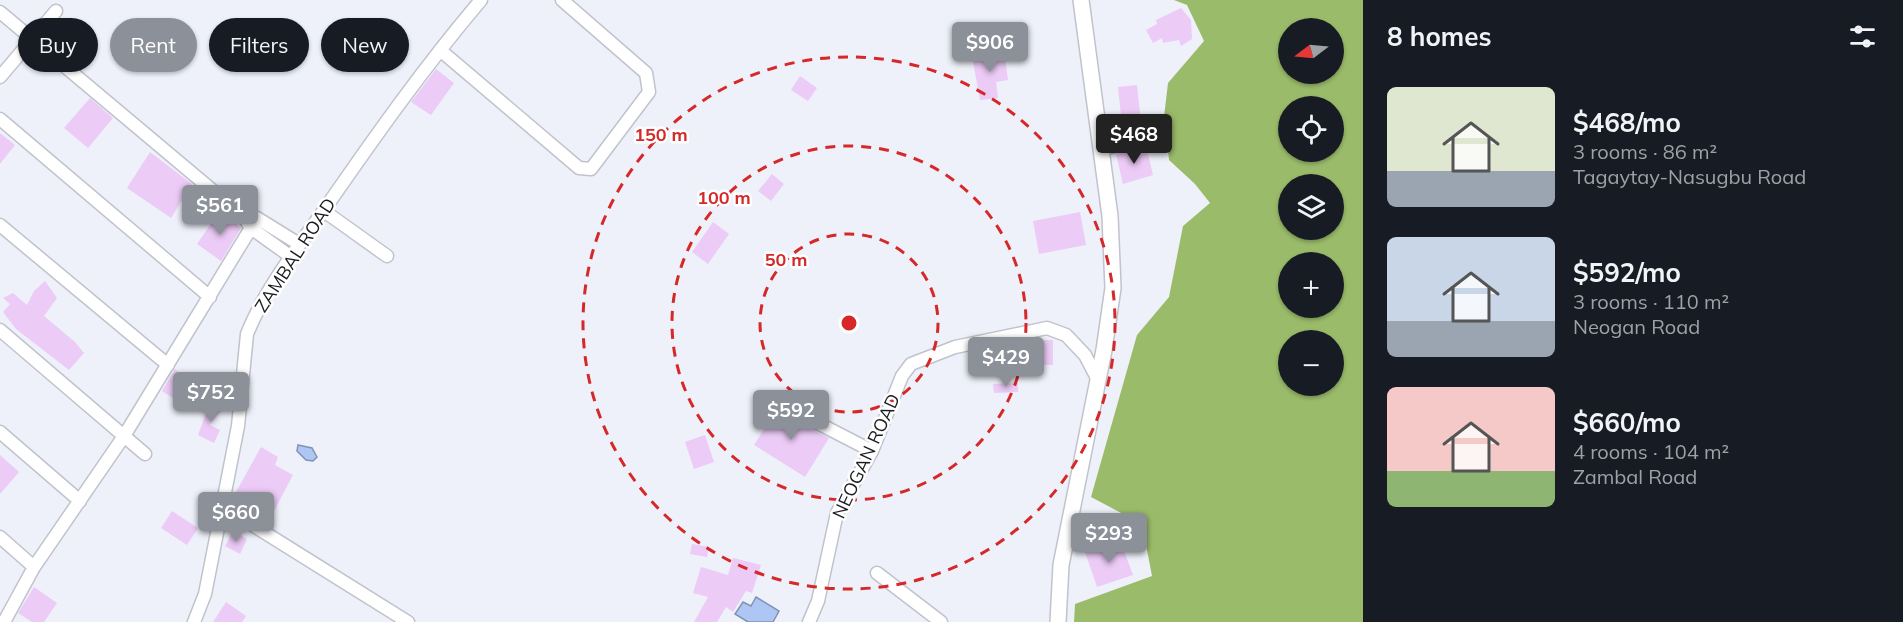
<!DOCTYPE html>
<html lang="en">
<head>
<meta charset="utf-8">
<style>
	:root { --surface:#171b24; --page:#242831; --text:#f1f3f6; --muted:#9ea1a6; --accent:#8c9099 }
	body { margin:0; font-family:Mulish,sans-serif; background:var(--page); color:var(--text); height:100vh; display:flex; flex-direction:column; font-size:22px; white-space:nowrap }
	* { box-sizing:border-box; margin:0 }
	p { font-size:20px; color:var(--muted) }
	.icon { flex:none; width:33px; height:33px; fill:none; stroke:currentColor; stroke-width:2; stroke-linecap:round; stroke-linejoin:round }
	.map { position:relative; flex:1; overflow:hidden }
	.sheet { display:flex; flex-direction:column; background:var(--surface); width:540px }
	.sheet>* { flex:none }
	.guide { position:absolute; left:18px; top:18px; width:570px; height:54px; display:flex; gap:12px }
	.needle { width:39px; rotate:254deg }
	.fabs { position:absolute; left:1278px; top:18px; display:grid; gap:12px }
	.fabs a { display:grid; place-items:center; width:66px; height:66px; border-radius:50%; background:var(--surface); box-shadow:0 2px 4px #0004; font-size:30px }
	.price { position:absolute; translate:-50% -51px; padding:0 14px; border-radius:6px; background:var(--accent); color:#fff; font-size:20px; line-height:39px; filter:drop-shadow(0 2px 3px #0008) }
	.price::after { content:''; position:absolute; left:50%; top:36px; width:18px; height:14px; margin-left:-9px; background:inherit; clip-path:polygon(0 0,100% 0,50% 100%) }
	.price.current { background:#222; color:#fff }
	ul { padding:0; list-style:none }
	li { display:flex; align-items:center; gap:18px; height:150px; padding:0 24px }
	li span { display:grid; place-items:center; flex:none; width:168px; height:120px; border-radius:9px; color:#555 }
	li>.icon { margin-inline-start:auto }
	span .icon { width:72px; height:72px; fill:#fffc; stroke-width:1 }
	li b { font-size:26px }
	h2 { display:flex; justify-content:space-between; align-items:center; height:72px; padding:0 24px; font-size:26px }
	.chip { padding:0 21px; border-radius:27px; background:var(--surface); box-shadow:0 2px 4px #0004; font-size:21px; line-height:54px }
	.chip.current { background:var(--accent); color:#fff }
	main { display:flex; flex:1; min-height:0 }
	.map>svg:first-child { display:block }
</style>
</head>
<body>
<main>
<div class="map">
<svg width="1363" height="622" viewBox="0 0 1363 622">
	<rect width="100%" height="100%" fill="#eef1fa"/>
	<path fill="#9abc6a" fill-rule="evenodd" d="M1174,0H1363V622H1074L1075,604L1152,576L1142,524L1091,497L1137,335L1169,297L1183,226L1210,203L1195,184L1169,160L1164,117L1168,83L1204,41L1187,5ZM1288,28H1334V74H1288ZM1288,106H1334V152H1288ZM1288,184H1334V230H1288ZM1288,262H1334V308H1288ZM1288,340H1334V386H1288Z"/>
	<path fill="#aec6f4" stroke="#8192b4" stroke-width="1.5" d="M298,445L312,448L317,457L313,461L306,460L297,451Z
		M756,597L779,611L773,622H748L735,614L743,602L751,606Z"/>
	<path fill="#eccbf6" d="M1181,8L1191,20L1192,39L1181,46L1179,40L1163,43L1162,38L1153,43L1146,30L1157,24L1156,20Z
		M1004,51L1008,80L996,82L998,98L980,100L972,56Z
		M436,69L454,83L431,115L411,102Z
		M800,76L817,88L808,101L791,90Z
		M1137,85L1142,132L1131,134L1128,115L1121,116L1118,87Z
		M90,98L113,118L88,148L64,128Z
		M0,133L15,145L0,164Z
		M1146,146L1153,175L1123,184L1116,154Z
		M150,152L192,184L171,218L127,188Z
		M772,174L784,184L771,201L758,191Z
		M221,209L241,228L221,261L197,244Z
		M1080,212L1086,245L1039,254L1033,221Z
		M713,222L729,234L708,264L692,252Z
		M45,281L57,298L44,316L75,342L84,353L69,370L16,329L3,312L10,304L3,298L13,293L27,305L34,291Z
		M1029,340H1053V365H1035V363L1003,369L999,346Z
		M175,369L193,382L179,402L162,391Z
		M1018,383V392L994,393L993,384Z
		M214,400L224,407L210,425L220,430L214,443L198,435L208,408Z
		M780,404L800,417L804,425L829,438L805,477L754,445Z
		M705,435L714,462L694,469L685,442Z
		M261,447L278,457L275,465L293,475L273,513L236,492Z
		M0,455L19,472L0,494Z
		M172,511L198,528L187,545L161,528Z
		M233,531L247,539L240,554L225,546Z
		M1120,540L1133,575L1097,587L1085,552Z
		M692,544L709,547L707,557L690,554Z
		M733,558L761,565L752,593L746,591L733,612L726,607L717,622H694L708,597L693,593L701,567L728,575Z
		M34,587L57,603L44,622H32L18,613Z
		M226,602L246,616L242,622H213Z"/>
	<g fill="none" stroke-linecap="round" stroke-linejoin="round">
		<g stroke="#c1c3cc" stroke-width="15">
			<path id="minor" d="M0,12L243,216L251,228L290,256
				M440,50L579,168L591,169L649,92L646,73L562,0
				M0,77L56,11
				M0,119L210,297
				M1102,149L1140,140
				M324,211L387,256
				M250,217L257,218L299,244
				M0,225L168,365
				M0,330L145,454
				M808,418L872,451
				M0,432L80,501
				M222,506L408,622
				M0,537L34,567
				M877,573L941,622
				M4,622L34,567L124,436L257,218
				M194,622L205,594L238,426L247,334C265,289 296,250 324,210C374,138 424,67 481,0
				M809,622L818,601L837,513L872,451L902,376L911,364L955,347L1047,328L1066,335L1085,355L1098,380"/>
		</g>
		<g stroke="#c1c3cc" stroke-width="18">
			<path id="major" d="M1058,622L1061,565L1104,350L1113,288L1110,216L1081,0"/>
		</g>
		<use href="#minor" stroke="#fff" stroke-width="12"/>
		<use href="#major" stroke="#fff" stroke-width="15"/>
	</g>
	<g fill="none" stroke="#d62828" stroke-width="3" stroke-dasharray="10 8">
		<circle cx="849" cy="323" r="89"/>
		<circle cx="849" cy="323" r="177"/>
		<circle cx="849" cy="323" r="266"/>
	</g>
	<g text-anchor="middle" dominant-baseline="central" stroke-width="5" stroke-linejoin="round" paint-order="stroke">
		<g font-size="18" fill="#191a1e" stroke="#fefefe">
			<text transform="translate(295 255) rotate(-57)">ZAMBAL ROAD</text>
			<text transform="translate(866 456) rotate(-65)">NEOGAN ROAD</text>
		</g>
	</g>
	<circle cx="849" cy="323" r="9" fill="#d62828" stroke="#fefefe" stroke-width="3"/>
	<g font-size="18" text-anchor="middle" font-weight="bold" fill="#d62828" stroke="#fefefe" stroke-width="5" stroke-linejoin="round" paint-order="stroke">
		<text x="661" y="141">150 m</text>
		<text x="724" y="204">100 m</text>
		<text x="786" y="266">50 m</text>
	</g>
</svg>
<div class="fabs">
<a><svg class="needle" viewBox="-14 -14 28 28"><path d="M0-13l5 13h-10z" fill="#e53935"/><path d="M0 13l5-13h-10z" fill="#9ea1a6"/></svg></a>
<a><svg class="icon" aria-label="locate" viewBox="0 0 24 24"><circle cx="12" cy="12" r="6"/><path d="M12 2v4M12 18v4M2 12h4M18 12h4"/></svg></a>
<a><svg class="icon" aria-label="layers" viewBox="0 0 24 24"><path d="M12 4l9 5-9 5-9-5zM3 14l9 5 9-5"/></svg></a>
<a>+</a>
<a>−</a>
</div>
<b class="price" style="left:990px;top:73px">$906</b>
<b class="price current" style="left:1134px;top:165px">$468</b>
<b class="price" style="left:220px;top:236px">$561</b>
<b class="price" style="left:1006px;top:388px">$429</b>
<b class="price" style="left:211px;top:423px">$752</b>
<b class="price" style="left:791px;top:441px">$592</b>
<b class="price" style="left:236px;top:543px">$660</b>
<b class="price" style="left:1109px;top:564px">$293</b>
<div class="guide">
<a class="chip">Buy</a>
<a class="chip current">Rent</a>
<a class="chip">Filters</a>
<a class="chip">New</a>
</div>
</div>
<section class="sheet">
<h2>8 homes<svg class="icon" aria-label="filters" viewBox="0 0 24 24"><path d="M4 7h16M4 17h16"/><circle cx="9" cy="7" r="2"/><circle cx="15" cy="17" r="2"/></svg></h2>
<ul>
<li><span style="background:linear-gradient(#dfe7d0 70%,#9aa5b1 0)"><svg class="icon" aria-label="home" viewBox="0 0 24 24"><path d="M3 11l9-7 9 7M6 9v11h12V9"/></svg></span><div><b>$468/mo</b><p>3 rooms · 86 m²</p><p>Tagaytay-Nasugbu Road</p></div></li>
<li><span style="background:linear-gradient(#c9d6e8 70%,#9aa5b1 0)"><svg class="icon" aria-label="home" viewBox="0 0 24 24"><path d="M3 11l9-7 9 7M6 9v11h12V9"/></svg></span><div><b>$592/mo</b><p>3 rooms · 110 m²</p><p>Neogan Road</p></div></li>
<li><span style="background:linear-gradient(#f6c9c9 70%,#8fb573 0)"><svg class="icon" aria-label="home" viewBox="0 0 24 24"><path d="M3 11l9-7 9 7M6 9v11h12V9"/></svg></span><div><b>$660/mo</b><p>4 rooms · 104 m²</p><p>Zambal Road</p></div></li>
</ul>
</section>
</main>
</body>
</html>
